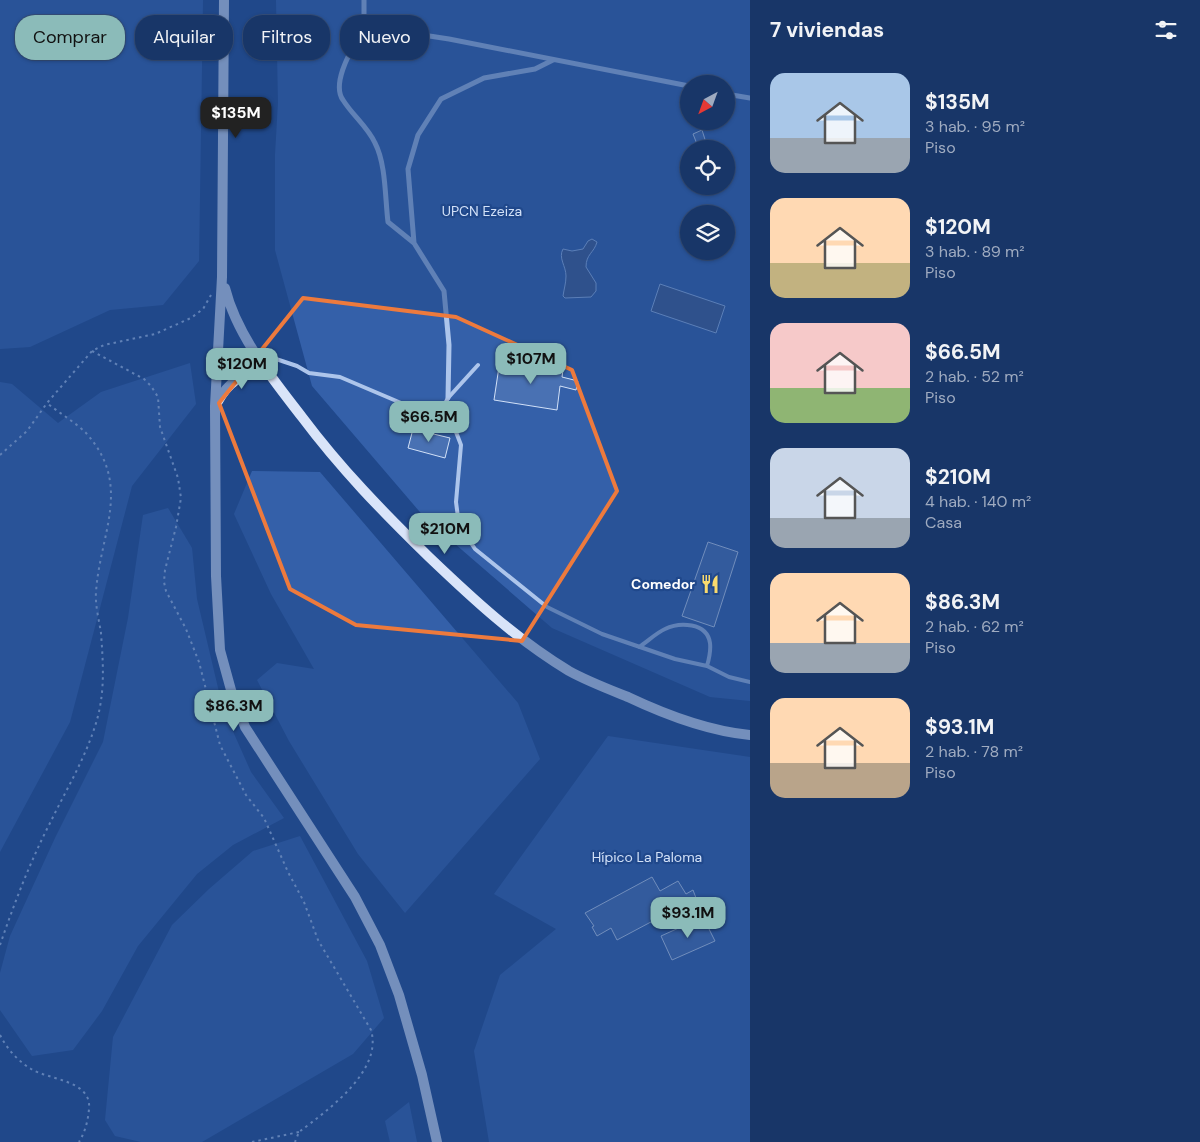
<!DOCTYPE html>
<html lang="es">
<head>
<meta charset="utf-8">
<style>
	:root { --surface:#183668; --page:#213e6e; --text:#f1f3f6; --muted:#9fabc0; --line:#36507c; --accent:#8bbbb9 }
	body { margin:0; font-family:"DM Sans",sans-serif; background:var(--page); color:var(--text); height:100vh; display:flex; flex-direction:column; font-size:19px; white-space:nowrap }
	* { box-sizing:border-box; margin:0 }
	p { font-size:16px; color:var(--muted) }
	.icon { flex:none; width:28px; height:28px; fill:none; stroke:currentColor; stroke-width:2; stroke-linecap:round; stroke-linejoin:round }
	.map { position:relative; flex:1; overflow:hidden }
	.panel { display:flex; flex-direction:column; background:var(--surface); width:450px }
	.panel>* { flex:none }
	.top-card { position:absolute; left:15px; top:15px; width:475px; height:45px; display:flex; gap:10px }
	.needle { width:32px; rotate:221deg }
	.controls { position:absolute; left:680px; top:75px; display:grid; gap:10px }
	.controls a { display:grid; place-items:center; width:55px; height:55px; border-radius:50%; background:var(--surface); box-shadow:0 1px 4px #0004,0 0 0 1px var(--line); font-size:25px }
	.price { position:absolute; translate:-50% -42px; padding:0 11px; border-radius:10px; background:var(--accent); color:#111; font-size:16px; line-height:32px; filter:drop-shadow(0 1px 2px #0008) }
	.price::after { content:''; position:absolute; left:50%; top:30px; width:15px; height:11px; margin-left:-8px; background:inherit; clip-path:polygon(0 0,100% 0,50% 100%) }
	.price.selected { background:#222; color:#fff }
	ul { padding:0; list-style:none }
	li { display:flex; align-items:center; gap:15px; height:125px; padding:0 20px }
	li span { display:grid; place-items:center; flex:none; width:140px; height:100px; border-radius:15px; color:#555 }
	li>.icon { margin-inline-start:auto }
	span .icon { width:60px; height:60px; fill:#fffc; stroke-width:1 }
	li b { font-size:21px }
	h2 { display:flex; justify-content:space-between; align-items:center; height:60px; padding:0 20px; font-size:21px }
	.tag { padding:0 18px; border-radius:20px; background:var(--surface); box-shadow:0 1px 4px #0004,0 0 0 1px var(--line); font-size:18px; line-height:45px }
	.tag.selected { background:var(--accent); color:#111 }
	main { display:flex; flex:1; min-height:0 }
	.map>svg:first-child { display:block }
</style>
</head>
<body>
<main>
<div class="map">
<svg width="750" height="1142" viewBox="0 0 750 1142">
	<rect width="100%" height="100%" fill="#20488b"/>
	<path fill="#3460a9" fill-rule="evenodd" d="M0,0H203L199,261L163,305L110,310L30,347L0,349Z
		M276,0H750V701L710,697L552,628L425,518L312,386L275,250V155L278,103ZM689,84H726V121H689ZM689,149H726V186H689ZM689,214H726V251H689Z
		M190,363L196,404L132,486L70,722L0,852V382L12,384L58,423L101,392Z
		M252,471L320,472L518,703L540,759L405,913L358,854L289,741L257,680L277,663L314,669L271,594L234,514Z
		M168,508L192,548L197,599L223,709L251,772L284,818L233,845L197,874L138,946L102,1011L73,1050L32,1056L0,1010V973L10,936L55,838L103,742L128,618L143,515Z
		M608,736L750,757V1142H489L474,1051L500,975L556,929L494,894Z
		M300,836L367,961L384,1018L353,1054L202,1142H141L115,1136L105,1120L113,1037L172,925L209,889L253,851Z
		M409,1102L417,1142H390L385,1121Z"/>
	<path fill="#405c8e" stroke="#a1bfed" d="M592,239L597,242C594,253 586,254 586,267L596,283V291L591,297L565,298L563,296C564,289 566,283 566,276C566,266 558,258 563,249L572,251L583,249L588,241Z
		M660,284L725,306L716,333L651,311Z"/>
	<path fill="#4971b3" stroke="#d2e1f8" d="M702,130L708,149H699L693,134Z
		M500,360L563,370L562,377L578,381L576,390L560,386L557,410L494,400Z
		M413,429L450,438L445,458L408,448Z
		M708,542L738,552L714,627L682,616Z
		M652,877L660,891L678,881L686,894L693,890L696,898L617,940L611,928L597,936L592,927L594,926L585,913Z
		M703,917L715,941L672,960L661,936Z"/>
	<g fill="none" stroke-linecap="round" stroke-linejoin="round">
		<path stroke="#adc5eb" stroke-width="2" stroke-dasharray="2.5 4" stroke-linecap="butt" d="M92,351L144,379L151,386L158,397L160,427L178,478L181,498L176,527L165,570L164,582L166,591L186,629L199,662L220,745L246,795L264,818L288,872L304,902L318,940L371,1030C383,1071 328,1110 299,1132L295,1142
			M0,455L27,431L47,403L92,351L104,345L155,334L191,318L203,309L211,295
			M0,945C14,904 30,862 50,823C67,788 88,754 98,716C105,688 103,661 101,633C99,620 95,605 96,592C100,533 133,485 86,433C75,422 59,413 47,403
			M0,1035C7,1049 18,1061 31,1069C49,1080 92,1080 89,1109C88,1121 85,1132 79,1142
			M252,1142L299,1132"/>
		<path stroke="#adc5eb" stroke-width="4" d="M258,353L297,366L309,373L340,377L427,414L456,432L461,445L456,502L459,525L475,549L547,607L602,634L675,659L707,666L729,677L750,682
			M436,420L448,398L478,365
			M639,647C647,642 656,633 665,629C679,622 707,622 710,643C711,651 709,659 707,666"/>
		<path stroke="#adc5eb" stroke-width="5" d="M364,26V0
			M726,94L750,98
			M414,243L408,169L418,135L441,99L484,78L535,69L553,60
			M448,398L449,345L444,291L414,243L388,222C385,198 386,164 375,143C367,126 353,116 343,100C330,82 355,44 364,26L449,39L689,86"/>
		<path stroke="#d9e4f9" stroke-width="10" d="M224,0L222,277L215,406L216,576L220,650L231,690L245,727L355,897L380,945L399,995L422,1075L437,1142
			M225,288C237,336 272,378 302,417C341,469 382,511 429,557C473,599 516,639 569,671C587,681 608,689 628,697C666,715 708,731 750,735
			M217,403C228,382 243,372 267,370"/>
	</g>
	<path d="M0 0H750V1142H0ZM303,298L456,317L572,370L617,491L522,641L356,625L290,589L219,403Z" fill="#20488b" fill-opacity=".55" fill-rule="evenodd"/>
	<path fill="none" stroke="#ed7a3d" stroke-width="4" stroke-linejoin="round" d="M303,298L456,317L572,370L617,491L522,641L356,625L290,589L219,403Z"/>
	<defs>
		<g id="restaurant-bare" transform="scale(1.5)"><path d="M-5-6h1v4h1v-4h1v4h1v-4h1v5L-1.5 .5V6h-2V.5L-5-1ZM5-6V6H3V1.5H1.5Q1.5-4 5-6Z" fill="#f9da6e" stroke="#20488b" stroke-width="2.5" paint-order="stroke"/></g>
	</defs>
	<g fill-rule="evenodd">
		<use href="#restaurant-bare" x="710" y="584"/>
	</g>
	<g text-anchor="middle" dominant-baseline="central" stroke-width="4.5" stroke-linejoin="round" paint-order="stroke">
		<g font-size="14" fill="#d2e1f8" stroke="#20488b">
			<text x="482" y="211">UPCN Ezeiza</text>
			<text x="647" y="857">Hípico La Paloma</text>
		</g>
		<g font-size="14" font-weight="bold" fill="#fff" stroke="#20488b" text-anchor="end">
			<text x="695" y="584">Comedor</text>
		</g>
	</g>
</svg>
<div class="controls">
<a><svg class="needle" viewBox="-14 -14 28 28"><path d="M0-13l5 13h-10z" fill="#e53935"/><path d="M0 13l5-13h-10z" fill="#9fabc0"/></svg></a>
<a><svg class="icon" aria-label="locate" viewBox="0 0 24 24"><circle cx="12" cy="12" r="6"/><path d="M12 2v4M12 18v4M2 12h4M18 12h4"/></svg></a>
<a><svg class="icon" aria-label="layers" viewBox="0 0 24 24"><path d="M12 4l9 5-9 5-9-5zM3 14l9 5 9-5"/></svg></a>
</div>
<b class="price selected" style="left:236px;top:139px">$135M</b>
<b class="price" style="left:531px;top:385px">$107M</b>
<b class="price" style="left:242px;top:390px">$120M</b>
<b class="price" style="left:429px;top:443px">$66.5M</b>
<b class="price" style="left:445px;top:555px">$210M</b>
<b class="price" style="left:234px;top:732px">$86.3M</b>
<b class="price" style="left:688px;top:939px">$93.1M</b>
<div class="top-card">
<a class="tag selected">Comprar</a>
<a class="tag">Alquilar</a>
<a class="tag">Filtros</a>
<a class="tag">Nuevo</a>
</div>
</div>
<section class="panel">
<h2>7 viviendas<svg class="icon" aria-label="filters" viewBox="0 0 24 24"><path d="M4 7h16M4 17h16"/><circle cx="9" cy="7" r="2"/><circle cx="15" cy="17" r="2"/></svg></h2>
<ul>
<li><span style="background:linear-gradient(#a9c7e8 65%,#9aa5b1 0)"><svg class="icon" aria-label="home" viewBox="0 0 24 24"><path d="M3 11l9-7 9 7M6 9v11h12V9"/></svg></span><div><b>$135M</b><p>3 hab. · 95 m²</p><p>Piso</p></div></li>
<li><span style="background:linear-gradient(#ffd9b3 65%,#c2b280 0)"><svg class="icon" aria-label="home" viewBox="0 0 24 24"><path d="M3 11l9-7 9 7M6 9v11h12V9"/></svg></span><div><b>$120M</b><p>3 hab. · 89 m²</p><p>Piso</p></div></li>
<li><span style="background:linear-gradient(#f6c9c9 65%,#8fb573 0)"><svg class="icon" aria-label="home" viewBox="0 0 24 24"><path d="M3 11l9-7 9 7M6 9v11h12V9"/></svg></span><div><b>$66.5M</b><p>2 hab. · 52 m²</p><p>Piso</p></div></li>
<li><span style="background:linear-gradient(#c9d6e8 70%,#9aa5b1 0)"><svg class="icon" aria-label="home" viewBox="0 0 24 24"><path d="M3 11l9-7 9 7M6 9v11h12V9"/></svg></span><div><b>$210M</b><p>4 hab. · 140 m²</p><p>Casa</p></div></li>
<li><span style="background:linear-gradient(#ffd9b3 70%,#9aa5b1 0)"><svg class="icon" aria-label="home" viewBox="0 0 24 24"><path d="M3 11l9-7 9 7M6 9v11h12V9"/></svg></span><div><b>$86.3M</b><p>2 hab. · 62 m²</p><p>Piso</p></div></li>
<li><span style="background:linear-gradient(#ffd9b3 65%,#b9a48a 0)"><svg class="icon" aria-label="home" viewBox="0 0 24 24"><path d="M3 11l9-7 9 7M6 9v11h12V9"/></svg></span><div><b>$93.1M</b><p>2 hab. · 78 m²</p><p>Piso</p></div></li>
</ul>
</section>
</main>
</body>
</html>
